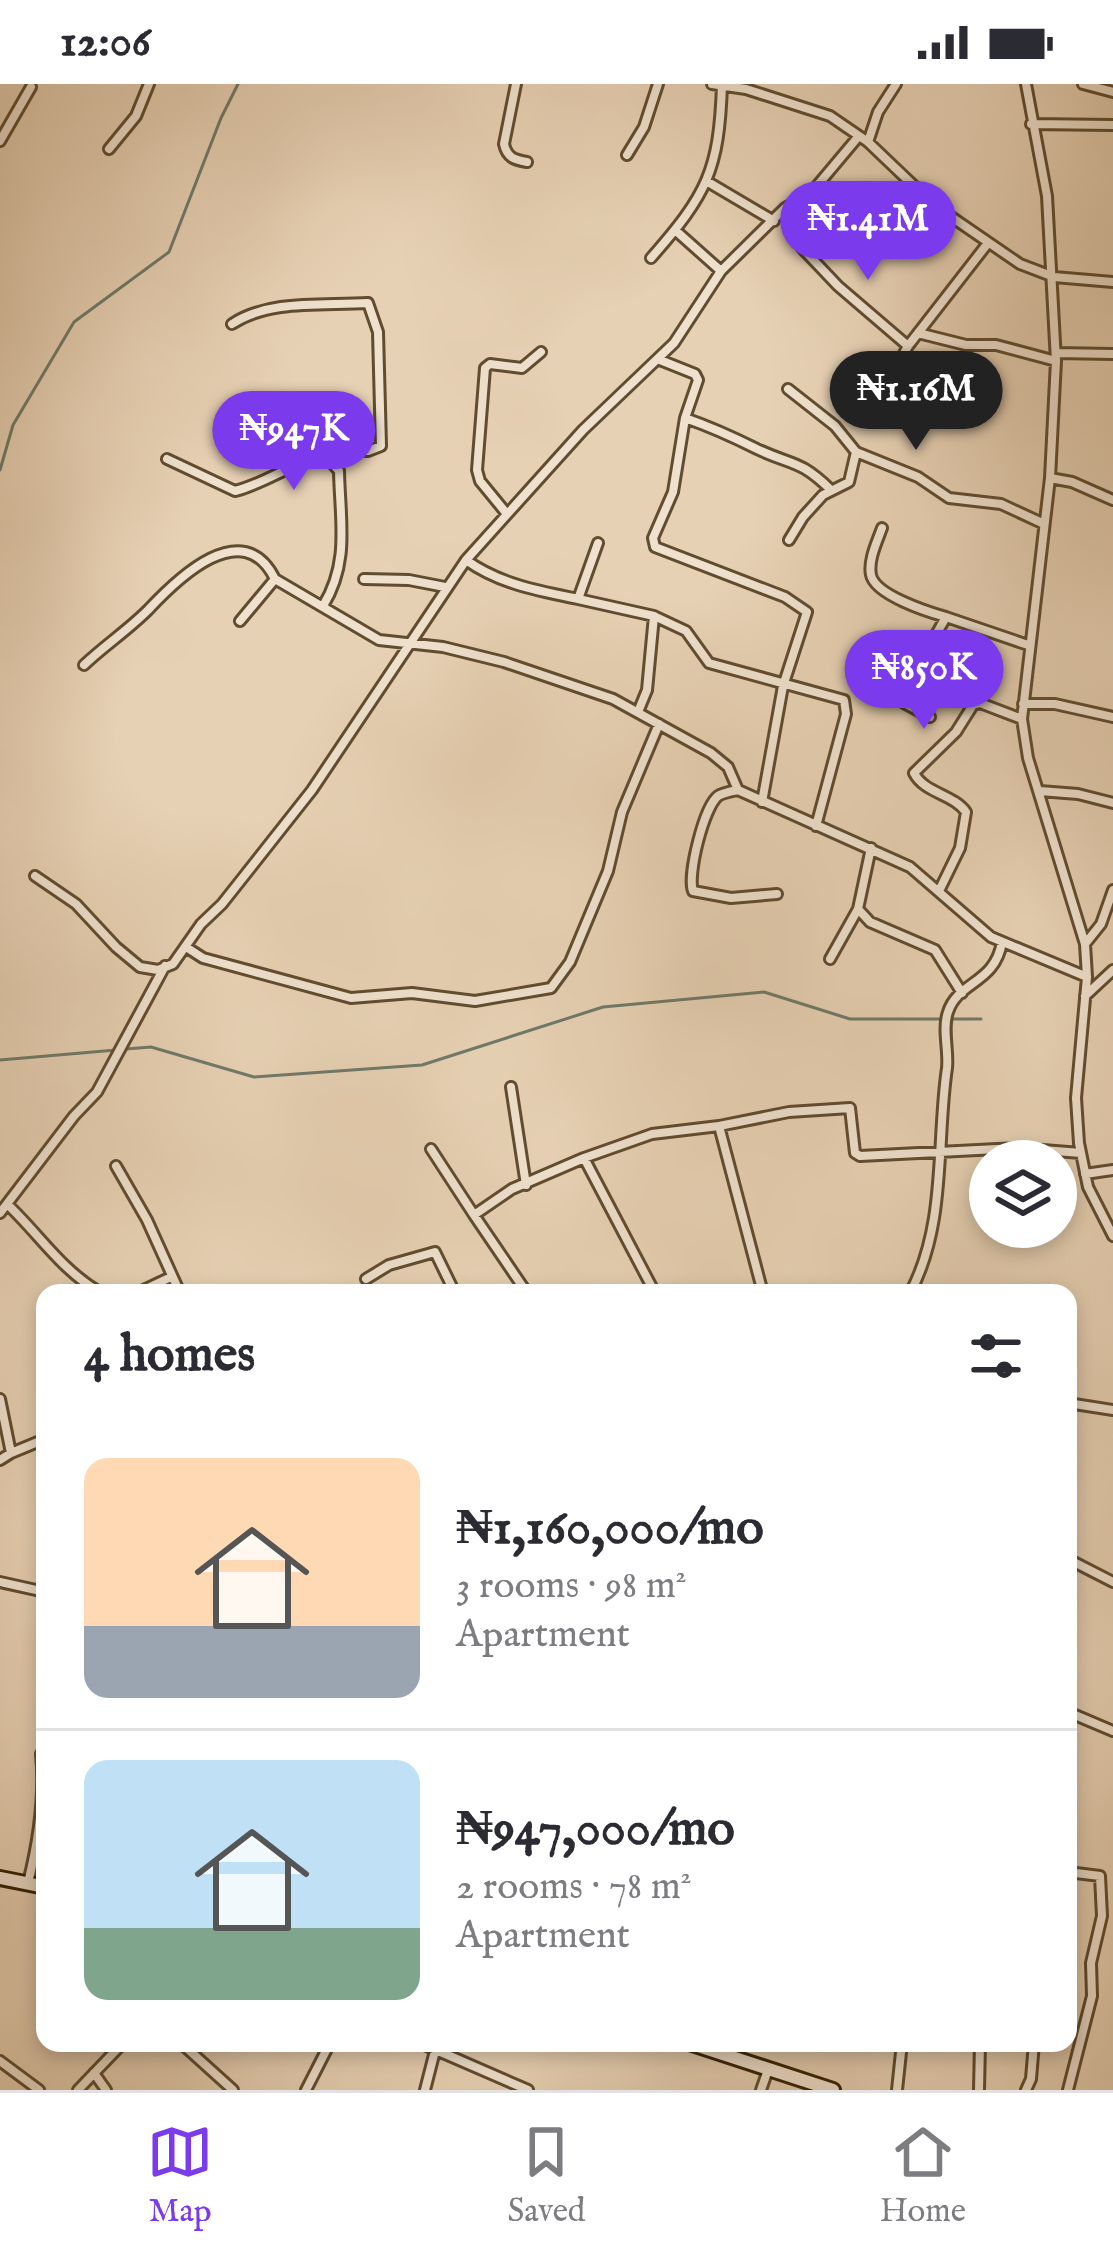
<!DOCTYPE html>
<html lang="en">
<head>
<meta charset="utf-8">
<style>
	:root { --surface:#fff; --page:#f2f2f3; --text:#2b2b33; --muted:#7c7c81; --line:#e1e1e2; --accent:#7c3aed }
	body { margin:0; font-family:"IM FELL English",serif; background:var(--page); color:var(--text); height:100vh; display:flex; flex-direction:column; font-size:45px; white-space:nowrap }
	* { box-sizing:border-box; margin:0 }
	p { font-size:39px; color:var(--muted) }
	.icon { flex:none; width:66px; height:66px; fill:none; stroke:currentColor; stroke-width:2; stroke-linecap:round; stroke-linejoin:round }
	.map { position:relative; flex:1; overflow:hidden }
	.side { position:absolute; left:36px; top:1200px; width:1041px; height:768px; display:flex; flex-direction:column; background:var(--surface); border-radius:24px; box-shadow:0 6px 18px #0003 }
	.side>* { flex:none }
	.fabs { position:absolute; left:969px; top:1056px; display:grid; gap:24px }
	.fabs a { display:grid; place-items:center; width:108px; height:108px; border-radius:50%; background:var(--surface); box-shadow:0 6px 18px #0003; font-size:60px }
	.price { position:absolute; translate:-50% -102px; padding:0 27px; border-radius:42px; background:var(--accent); color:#fff; font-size:39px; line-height:78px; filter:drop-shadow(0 3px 6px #0008) }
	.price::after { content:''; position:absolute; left:50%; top:72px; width:36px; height:27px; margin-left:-18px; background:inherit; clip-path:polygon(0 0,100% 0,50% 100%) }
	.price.selected { background:#222; color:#fff }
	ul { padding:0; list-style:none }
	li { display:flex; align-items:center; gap:36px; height:300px; padding:0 48px }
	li+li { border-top:3px solid var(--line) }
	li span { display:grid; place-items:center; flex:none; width:336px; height:240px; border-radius:24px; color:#555 }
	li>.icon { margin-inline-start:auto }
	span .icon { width:144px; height:144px; fill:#fffc; stroke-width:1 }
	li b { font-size:51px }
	h2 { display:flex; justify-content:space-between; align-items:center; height:144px; padding:0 48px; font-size:51px }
	.status { display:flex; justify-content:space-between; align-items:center; height:84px; padding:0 60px; background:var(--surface); direction:ltr }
	.status svg { height:33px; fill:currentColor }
	.tabs { display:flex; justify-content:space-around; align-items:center; height:168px; border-top:3px solid var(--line); background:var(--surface); font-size:33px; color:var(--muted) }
	.tabs a { display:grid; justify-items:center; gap:6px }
	.tabs .selected { color:var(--accent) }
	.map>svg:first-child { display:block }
</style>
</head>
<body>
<div class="status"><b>12:06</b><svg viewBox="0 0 49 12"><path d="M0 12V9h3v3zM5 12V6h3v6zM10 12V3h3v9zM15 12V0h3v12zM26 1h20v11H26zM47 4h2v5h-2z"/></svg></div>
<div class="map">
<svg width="1113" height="2006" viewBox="0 0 1113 2006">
	<rect width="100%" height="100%" fill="#e7d1b4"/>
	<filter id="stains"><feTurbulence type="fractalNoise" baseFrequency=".00167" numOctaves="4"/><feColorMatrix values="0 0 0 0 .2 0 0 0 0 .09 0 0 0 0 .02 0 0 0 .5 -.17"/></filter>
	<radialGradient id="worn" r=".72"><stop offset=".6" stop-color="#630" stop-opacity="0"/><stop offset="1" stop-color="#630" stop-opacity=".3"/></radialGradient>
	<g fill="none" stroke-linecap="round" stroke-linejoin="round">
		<path stroke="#6f7a6a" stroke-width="3" d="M0,386L13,341L74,238L169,168L221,34L238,0
			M126,965L151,963L254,993L422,981L603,923L764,908L850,935H981
			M0,976L116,966"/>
		<g stroke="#604c2f" stroke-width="14">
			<path id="street" d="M516,0L504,60C507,74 515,76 527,78
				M712,0L746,5L830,32L868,58L934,121L1020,180L1054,193L1113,198
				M1026,0L1047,112L1056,277L1050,394L1022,635L1028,674L1085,860L1087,893L1076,1014L1079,1059L1088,1103L1113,1152
				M1083,0L1113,8
				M1031,40L1113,41
				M0,57L31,3
				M868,58L878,28L896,0
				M109,65L136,32L149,0
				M627,71L644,43L658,0
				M708,98L774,137
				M675,146L721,187
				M802,164L838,202L908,262
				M651,174C707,110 719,87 722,1
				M232,240C270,215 324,222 368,219L378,248L381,362L368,367L342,366L334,377
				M918,249L966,261H996L1056,277
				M1056,269L1113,270
				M660,276L695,290L698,296L685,334C711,343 733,353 757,365C793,382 799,375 831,406
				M892,292L908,262L988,159
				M788,305L835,342L856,368L918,393L949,414L1001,420L1042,439
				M685,334L673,408L653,454L655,463L785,513L807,528L783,602L762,718
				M167,375L235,407C267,399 293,378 325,371L339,387C340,437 350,478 323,522
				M1050,394L1072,398L1113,416
				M507,430L480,397L477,386L485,284L490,280L522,284L541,268
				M882,444C877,458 868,476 871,491C875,511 928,528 946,533
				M789,456L803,433L823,411L849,398L856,368
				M598,459L578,515L654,532L647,606L638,628
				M466,476C499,500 539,507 578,515
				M364,495L409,496L445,503
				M654,532L686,547L709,579L844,616L846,630L816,742
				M240,537L275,495
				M84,581C104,562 128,546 148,526C177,495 243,430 275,495L379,556L443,563L504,578L613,615L711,669L728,683L738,706L910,783L991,853L1087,893
				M1023,620H1055L1113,633
				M930,633L904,619L903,609L946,533L1028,561
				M738,706C733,707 722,709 718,712C704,723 687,791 693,807L731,814L777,810
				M1040,707L1078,710L1113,719
				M871,764L858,825L870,838L935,866L962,909
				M35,792L76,820L116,863L140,883L158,886L173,880L201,840L222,820L312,706L466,476L583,346L674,259L721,187L785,124L811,109L858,53
				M939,807L960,764L966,728C953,710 924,709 914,689L956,648L973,621L980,619L1022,635
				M1085,860L1101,840L1113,806
				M186,863L203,874L351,914L412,909L475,917L551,904L570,878L608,787L622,728L659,640
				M830,875L858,825
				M1085,912L1113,886
				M511,1003L526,1101
				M719,1042L789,1028L850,1024L855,1069L860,1072L1017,1064L1081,1069
				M431,1065L474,1131
				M584,1074L655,1209
				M116,1082L147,1136L180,1209
				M1085,1090L1113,1086
				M7,1120C39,1150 62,1187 101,1209
				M0,1129L74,1032L97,1008L165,882
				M366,1195L389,1181L435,1168L455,1209
				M137,1209L171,1193
				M527,1209L474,1131L512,1105L584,1074L652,1050L719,1042L763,1209
				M910,1209C947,1140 936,1058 947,984C949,967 942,945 948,928C958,897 995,900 1002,858
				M0,1315L11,1369L45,1355
				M1068,1319L1113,1326
				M0,1376L11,1369
				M1068,1475L1113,1498
				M0,1498L45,1508
				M1068,1628L1113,1647
				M28,1799C38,1759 45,1711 41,1670L45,1665
				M181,1959L233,2006
				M420,1959L528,2006
				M0,1977L39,2006
				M94,1989L106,2006
				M78,2006L123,1959
				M306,2006L330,1959
				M425,2006L437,1959
				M761,2006L768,1986
				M897,2006L902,1959
				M979,2006L980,1959
				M1026,2006L1031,1995L1034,1959
				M1068,2006L1092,1912L1091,1879L1102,1832L1100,1792L1068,1788"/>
		</g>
		<g stroke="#331f03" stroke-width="18">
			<path id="secondary" d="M0,1794L45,1803
				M689,1959L833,2006"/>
		</g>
		<use href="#street" stroke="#efe1ce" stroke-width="8"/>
		<use href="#secondary" stroke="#efe1ce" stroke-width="12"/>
	</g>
	<rect width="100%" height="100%" filter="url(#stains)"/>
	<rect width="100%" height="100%" fill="url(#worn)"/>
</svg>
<div class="fabs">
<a><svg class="icon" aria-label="layers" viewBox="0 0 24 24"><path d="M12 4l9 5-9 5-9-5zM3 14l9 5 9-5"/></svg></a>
</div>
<b class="price" style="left:868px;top:199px">₦1.41M</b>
<b class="price selected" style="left:916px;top:369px">₦1.16M</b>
<b class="price" style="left:294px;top:409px">₦947K</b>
<b class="price" style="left:924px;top:648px">₦850K</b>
<section class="side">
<h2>4 homes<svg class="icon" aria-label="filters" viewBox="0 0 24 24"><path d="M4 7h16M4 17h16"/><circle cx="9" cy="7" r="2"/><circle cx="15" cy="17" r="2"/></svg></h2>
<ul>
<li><span style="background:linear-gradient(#ffd9b3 70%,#9aa5b1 0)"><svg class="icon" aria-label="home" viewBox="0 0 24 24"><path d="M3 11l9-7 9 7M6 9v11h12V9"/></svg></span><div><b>₦1,160,000/mo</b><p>3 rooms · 98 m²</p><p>Apartment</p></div></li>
<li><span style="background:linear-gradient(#bfe0f5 70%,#7fa58c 0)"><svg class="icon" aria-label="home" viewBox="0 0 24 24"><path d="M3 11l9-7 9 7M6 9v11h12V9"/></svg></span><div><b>₦947,000/mo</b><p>2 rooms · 78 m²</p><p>Apartment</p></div></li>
</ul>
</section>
</div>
<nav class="tabs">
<a class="selected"><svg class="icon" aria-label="map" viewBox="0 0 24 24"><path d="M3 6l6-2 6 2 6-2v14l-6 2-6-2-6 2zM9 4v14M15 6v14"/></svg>Map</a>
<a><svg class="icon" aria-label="saved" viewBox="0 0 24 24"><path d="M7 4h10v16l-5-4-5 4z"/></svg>Saved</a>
<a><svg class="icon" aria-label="home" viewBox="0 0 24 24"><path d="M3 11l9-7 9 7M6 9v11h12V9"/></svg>Home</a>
</nav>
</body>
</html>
